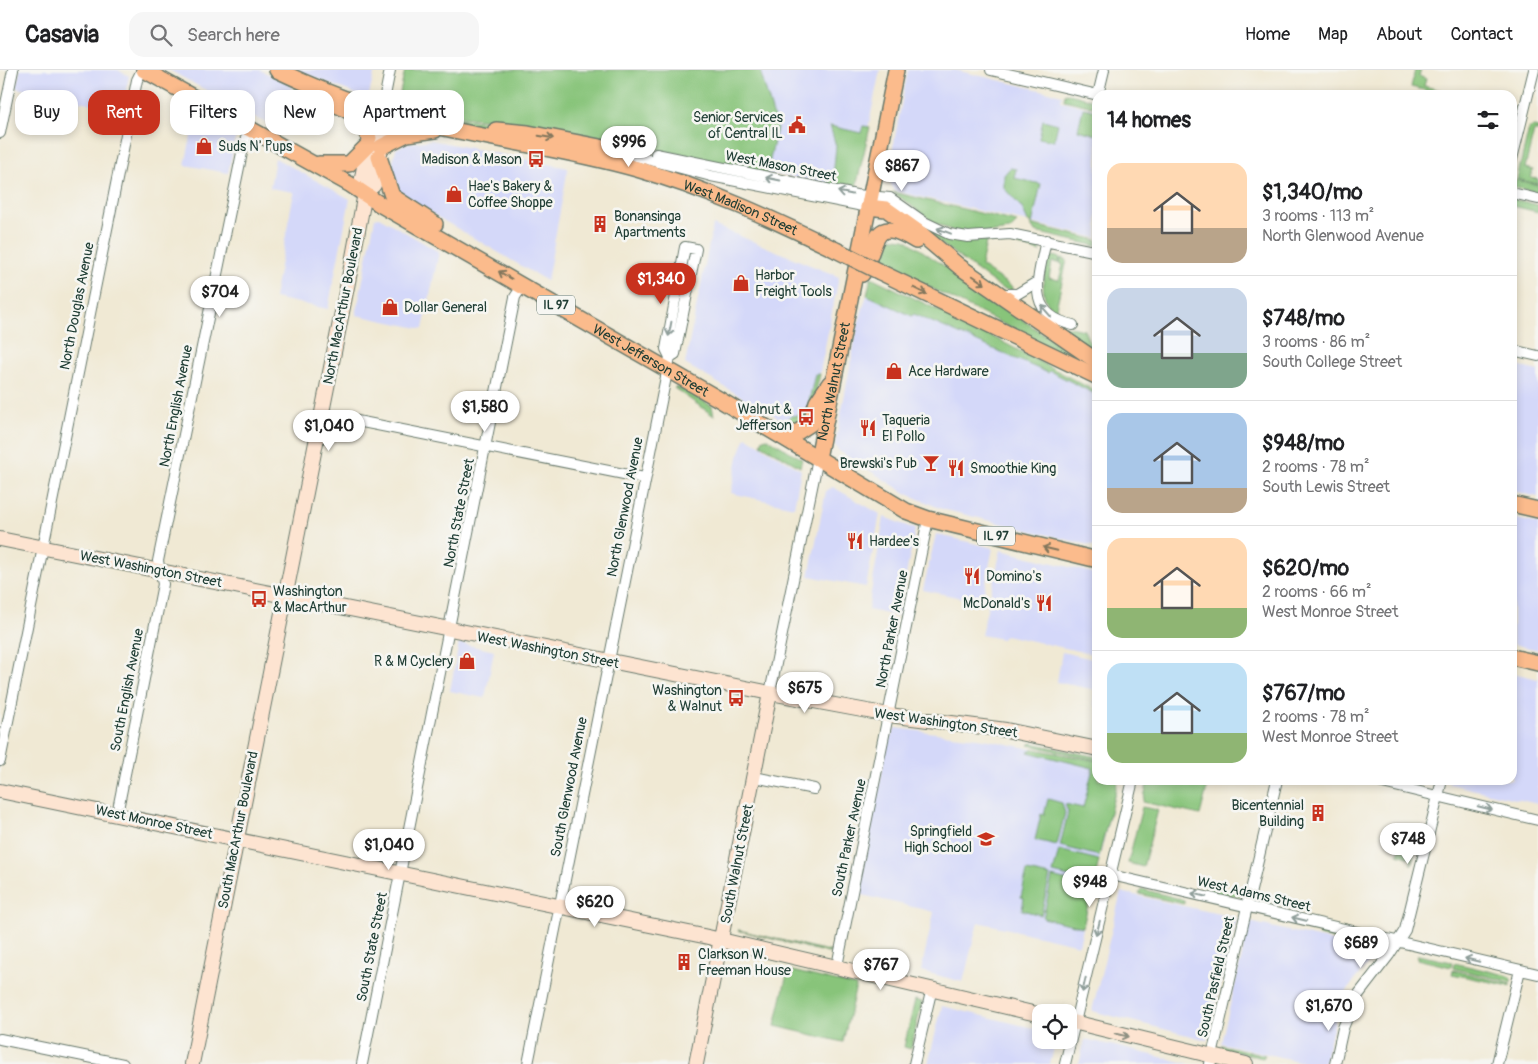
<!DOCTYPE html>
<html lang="en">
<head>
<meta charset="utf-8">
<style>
	:root { --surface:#fff; --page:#f6f6f6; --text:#202124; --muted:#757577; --line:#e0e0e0; --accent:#c8321e }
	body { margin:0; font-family:Pangolin,sans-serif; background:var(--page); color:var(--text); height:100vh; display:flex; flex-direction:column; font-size:19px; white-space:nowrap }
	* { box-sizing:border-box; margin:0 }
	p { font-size:16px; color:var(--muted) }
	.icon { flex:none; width:28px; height:28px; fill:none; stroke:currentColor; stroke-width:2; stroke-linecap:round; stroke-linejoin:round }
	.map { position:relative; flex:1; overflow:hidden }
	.panel { position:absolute; left:1092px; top:20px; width:425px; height:695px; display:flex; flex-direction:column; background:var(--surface); border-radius:15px; box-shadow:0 2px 8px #0003 }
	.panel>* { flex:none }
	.guide { position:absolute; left:15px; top:20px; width:475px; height:45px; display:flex; gap:10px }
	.buttons { position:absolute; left:1032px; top:934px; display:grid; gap:10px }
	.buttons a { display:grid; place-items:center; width:45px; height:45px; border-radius:10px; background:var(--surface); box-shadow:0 2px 8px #0003; font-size:25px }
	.price { position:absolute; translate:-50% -42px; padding:0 11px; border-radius:18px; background:#fff; color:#222; font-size:16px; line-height:32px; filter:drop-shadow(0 1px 2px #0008) }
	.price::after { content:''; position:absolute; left:50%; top:30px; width:15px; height:11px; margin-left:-8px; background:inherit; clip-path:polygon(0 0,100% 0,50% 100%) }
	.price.selected { background:var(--accent); color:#fff }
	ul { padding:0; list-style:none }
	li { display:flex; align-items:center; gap:15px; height:125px; padding:0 15px }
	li+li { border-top:1px solid var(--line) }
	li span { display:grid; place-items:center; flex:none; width:140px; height:100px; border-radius:15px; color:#555 }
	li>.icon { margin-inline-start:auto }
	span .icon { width:60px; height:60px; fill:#fffc; stroke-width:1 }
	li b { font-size:21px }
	h2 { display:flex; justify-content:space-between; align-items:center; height:60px; padding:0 15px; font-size:21px }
	.tag { padding:0 18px; border-radius:15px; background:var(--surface); box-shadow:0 2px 8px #0003; font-size:18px; line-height:45px }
	.tag.selected { background:var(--accent); color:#fff }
	header { display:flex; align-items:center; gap:30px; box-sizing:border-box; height:70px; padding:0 25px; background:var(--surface); border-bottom:1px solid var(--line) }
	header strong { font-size:24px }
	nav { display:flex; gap:28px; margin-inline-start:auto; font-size:18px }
	.search { width:350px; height:45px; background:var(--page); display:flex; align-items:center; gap:12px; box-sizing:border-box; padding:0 18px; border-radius:15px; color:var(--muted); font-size:19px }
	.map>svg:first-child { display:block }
</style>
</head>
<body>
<header>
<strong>Casavia</strong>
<div class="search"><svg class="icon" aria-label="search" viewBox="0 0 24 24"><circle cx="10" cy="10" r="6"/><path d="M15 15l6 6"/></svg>Search here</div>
<nav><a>Home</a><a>Map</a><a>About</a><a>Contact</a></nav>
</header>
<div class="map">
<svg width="1538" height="994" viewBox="0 0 1538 994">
	<rect width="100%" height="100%" fill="#f6f6f2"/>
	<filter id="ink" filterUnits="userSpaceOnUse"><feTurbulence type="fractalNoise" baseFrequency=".02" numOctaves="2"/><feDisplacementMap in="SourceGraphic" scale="10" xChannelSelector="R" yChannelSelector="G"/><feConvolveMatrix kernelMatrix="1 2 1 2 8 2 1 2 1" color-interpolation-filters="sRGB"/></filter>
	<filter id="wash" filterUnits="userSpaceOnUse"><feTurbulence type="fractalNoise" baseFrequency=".0096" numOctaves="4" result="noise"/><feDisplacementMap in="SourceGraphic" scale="20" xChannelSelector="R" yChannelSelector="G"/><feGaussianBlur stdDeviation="1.12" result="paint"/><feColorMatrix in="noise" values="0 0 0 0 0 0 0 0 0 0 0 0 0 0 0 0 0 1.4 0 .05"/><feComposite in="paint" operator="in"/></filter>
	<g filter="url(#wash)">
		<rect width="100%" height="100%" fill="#f0e9d4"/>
		<path fill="#d4d8f9" d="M20,0H118L129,6L122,40L16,18Z
			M169,0H260L292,16L279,60Z
			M296,0H375L368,29Z
			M763,0H880L856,117L767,103L761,4Z
			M908,0H955L1062,25L1061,31L1097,40V168L895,121L887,108Z
			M196,43L236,64L228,103L185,95Z
			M431,70L568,98L547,211L400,125L395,117L391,101L396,79L405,74Z
			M275,88L350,129L328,239L274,228L294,122L270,118Z
			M379,147L439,182L423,259L356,245L375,148Z
			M713,155L839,207L817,317L809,343L789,354L685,294Z
			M869,218L1050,301L1097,325V477L942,439L907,424L839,381L835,375L858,255Z
			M1512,295L1538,301V427L1513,421Z
			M746,367L801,400L794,437L731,423L738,387Z
			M833,417L880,444L866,517L809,506L826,421Z
			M884,447L915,459L898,546L868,540Z
			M1513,448L1538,454V580L1513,574Z
			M936,464L993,478L982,532L923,520Z
			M1001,480L1097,504V585L1005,565L1002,569L981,565Z
			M459,573L494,581L485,628L450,621Z
			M1062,582L1097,590V636L1094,635L1096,620L1057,612Z
			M1513,603L1538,609V734L1449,714L1450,710H1512Z
			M895,658L984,669L1097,693L1098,710H1118L1079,875L978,852L963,912L921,901L934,842L858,824L887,677Z
			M1121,822L1237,848L1207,970L1092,941Z
			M1250,852L1378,882L1356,908L1340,931L1324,994H1310L1221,973Z
			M942,936L1041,960V970H1056L1050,994H928Z
			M1085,969L1190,994H1079Z"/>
		<path fill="#88c47a" stroke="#548057" d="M405,0H763L761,4L777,58L767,103L660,80L649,76L508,52L445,45L402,33L399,27Z
			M1415,0H1421L1419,6L1426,9L1424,16L1460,25H1446L1411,17Z
			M1065,23L1097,31V38L1064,30Z
			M402,35L442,46L502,54L511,58L463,54L401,39Z
			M1083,38L1097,41V65L1078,60Z
			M1043,50L1058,54L1054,71L1039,68Z
			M830,56L861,63L863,56L870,57L856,117L828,113L829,109L833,108L836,76Z
			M1534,57L1538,58V61H1534L1525,98L1533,100L1531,108L1538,109V114L1517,109L1529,58Z
			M1010,98L1016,99L1014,108L1041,114L1032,154L1028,152L1022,138L1004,118V105Z
			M1516,110L1538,115V123L1515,117Z
			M893,122L1017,152V153L1010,160L988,163L953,161L933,152Z
			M1513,129L1538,135V142L1513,136Z
			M1030,154L1097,170V176L1035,162Z
			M931,162L945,167L994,171L986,172L981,196L1012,217V221L1001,218L929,165Z
			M885,167L905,169L1097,301L875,190Z
			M1007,172L1035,174L1040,178V182Z
			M1049,185L1060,188L1059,193L1052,192L1049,208L1059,210L1063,195L1060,193L1061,188L1067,190L1055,243C1037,225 1044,208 1049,185Z
			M871,207L997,269L1097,322V325L1050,301L1048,303L914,244L912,246L867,225Z
			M1064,256L1084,260L1090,274L1097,279V284L1066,263Z
			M815,304H820C816,322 811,353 791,356L788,349L791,346L806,344Z
			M678,317L712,336L714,346L674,318Z
			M767,368L802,389L800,397L761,374L763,369Z
			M1031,673L1097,687V690L1029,675Z
			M1034,679L1097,691L1098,710H1118L1099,786L1060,776L1068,742L1065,734L1083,738L1093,698L1028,682Z
			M1148,710H1209L1200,745L1143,732Z
			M1048,729L1062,733L1065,743L1057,775L1035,770L1041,744L1044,745Z
			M1142,737L1158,740L1143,797L1128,793Z
			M1404,771L1416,777L1411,796V788L1398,784L1401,774Z
			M1059,780L1099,790L1094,813L1053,803Z
			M1027,801L1050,806L1041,845L1022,840L1024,828L1021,827Z
			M1052,807L1092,817L1083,857L1043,848Z
			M1210,815L1242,823L1241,827L1209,821Z
			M1142,819L1184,830V834L1139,824Z
			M738,860L832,882L828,883Z
			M1319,862L1382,876L1379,880L1319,866Z
			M1418,885L1452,892L1451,897L1417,889Z
			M1454,893L1506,905L1511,908V912L1453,898Z
			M788,900L856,916L843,972L775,956Z
			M1453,900L1510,914V916L1452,904Z
			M915,930L922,932L911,979L904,977Z
			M1221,975L1265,985L1263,988L1223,979Z"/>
	</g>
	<g filter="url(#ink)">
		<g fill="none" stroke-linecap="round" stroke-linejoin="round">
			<g stroke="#68796c" stroke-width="12">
				<path id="street" d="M991,0L1098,25
					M1098,25L1104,0
					M382,41L390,0
					M0,63L13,0
					M605,78L711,106L868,137
					M656,84L856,125L890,128L924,152L949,164L968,167L1010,164L1098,182
					M1512,89L1534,0
					M1512,123L1538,129
					M1046,170C1039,206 1023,244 1073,255
					M1000,224H1017L1037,212
					M1512,280L1538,286
					M322,344L644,408
					M770,623L818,388
					M0,691L137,10L142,0
					M754,707L814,719
					M1370,710L1538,750
					M117,744L163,514L158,491L244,73L250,59
					M1111,805L1538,904
					M837,896L928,449
					M0,969L123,994
					M362,994L515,227L523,215
					M528,994L670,287L675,284L696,179L685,177L666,279L670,287
					M914,994L932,918
					M1065,994L1133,710
					M1210,994L1277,710
					M1335,994L1343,958L1355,929L1389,885L1405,860L1442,710
					M1497,994L1520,900"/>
			</g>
			<g stroke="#68796c" stroke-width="16">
				<path id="secondary" d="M365,123L374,115L385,56L382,41
					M0,469L770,623L889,645L1006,660L1098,679
					M0,721L708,867L1041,945
					M1069,951L1246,994
					M192,994L353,187L365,123L362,108L369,68L373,51L382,41
					M696,994L770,623"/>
			</g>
			<g stroke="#68796c" stroke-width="18">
				<g id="primary">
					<path id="s1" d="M144,0L351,115L381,135L717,328L906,441L928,449L1098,490"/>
					<path id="s2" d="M277,0C330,25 387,46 444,58C508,72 574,81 637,99C707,119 771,148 836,180"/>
					<path d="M334,34C354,42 361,49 369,68"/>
					<path d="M496,60L528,63L605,78"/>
					<path d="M381,77L407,64L435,60"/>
					<path d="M379,87L392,126L435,154"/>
					<path d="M319,94H349L368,75"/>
					<path d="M868,137L886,139L921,164L960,197L1098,292"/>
					<path d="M880,202L1098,307"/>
					<path d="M862,204C879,174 870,143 916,171"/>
					<path d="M775,362L796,363L810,354L817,332L830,313"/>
					<path id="s3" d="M818,388L896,0"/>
					<path d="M1512,434L1538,440"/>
					<path d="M1512,587L1538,593"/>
				</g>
			</g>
			<use href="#street" stroke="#fff" stroke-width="10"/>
			<use href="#secondary" stroke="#fde4d1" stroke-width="14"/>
			<use href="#primary" stroke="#fbbb8c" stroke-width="15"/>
			<g stroke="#68796c" stroke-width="18" stroke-linecap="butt">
				<path id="primary-bridge" d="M836,180L880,202"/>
			</g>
			<use href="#primary-bridge" stroke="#fbbb8c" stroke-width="15"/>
		</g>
		<defs><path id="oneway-shaft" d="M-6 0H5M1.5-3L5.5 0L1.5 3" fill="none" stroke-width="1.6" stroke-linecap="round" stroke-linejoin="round" transform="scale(1.25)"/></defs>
		<g stroke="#82765c">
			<use href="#oneway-shaft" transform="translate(546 67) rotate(10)"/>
			<use href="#oneway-shaft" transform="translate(505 205) rotate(-150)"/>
			<use href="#oneway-shaft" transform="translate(979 210) rotate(35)"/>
			<use href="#oneway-shaft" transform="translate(920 221) rotate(26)"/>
			<use href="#oneway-shaft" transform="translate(1050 479) rotate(-167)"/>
		</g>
		<g stroke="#8f9e9a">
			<use href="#oneway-shaft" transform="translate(773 109) rotate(-168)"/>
			<use href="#oneway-shaft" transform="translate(845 123) rotate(-169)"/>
			<use href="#oneway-shaft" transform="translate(944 161) rotate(-159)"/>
			<use href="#oneway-shaft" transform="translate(1046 241) rotate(-131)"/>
			<use href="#oneway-shaft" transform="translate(670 259) rotate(101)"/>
			<use href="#oneway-shaft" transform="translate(1485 738) rotate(13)"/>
			<use href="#oneway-shaft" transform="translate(1199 825) rotate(-167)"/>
			<use href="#oneway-shaft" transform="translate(1299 849) rotate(-167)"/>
			<use href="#oneway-shaft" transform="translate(1098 858) rotate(104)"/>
			<use href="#oneway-shaft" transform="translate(1472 890) rotate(-167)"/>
			<use href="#oneway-shaft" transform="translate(1084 915) rotate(103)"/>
		</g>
		<use stroke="#8e9082" href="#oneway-shaft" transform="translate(1122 965) rotate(13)"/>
	</g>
	<defs>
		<g id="civic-bare" transform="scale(1.35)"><path d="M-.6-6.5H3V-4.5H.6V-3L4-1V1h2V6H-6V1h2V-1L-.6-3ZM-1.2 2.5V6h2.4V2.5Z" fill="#c8321e" stroke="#f6f6f2" stroke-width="2.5" paint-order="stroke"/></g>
		<g id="shop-bare" transform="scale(1.35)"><path d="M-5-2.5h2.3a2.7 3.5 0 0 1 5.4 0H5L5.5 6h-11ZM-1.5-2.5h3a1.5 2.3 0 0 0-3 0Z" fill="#c8321e" stroke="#f6f6f2" stroke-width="2.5" paint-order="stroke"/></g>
		<g id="bus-bare" transform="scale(1.35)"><path d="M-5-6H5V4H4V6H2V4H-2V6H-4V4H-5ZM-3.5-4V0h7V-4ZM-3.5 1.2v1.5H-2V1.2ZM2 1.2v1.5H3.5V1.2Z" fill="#c8321e" stroke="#f6f6f2" stroke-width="2.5" paint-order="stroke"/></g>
		<g id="building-bare" transform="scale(1.35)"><path d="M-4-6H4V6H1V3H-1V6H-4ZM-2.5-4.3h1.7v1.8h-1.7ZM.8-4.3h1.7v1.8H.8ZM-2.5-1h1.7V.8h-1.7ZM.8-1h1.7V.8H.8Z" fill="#c8321e" stroke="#f6f6f2" stroke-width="2.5" paint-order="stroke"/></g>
		<g id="restaurant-bare" transform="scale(1.35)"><path d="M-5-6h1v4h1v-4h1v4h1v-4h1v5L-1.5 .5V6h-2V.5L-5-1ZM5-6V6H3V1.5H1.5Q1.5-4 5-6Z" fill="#c8321e" stroke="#f6f6f2" stroke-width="2.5" paint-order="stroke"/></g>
		<g id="bar-bare" transform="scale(1.35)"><path d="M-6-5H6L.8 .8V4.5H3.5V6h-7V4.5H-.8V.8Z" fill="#c8321e" stroke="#f6f6f2" stroke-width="2.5" paint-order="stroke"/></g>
		<g id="school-bare" transform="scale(1.35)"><path d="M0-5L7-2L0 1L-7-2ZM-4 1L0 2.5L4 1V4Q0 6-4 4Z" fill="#c8321e" stroke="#f6f6f2" stroke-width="2.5" paint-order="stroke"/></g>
	</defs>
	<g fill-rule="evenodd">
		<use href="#civic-bare" x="797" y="55"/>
		<use href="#shop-bare" x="204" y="76"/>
		<use href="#bus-bare" x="536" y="89"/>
		<use href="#shop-bare" x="454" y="124"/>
		<use href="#building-bare" x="600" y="154"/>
		<use href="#shop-bare" x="741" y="213"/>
		<use href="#shop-bare" x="390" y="237"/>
		<use href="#shop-bare" x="894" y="301"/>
		<use href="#bus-bare" x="806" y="347"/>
		<use href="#restaurant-bare" x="868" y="358"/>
		<use href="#bar-bare" x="931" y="393"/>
		<use href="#restaurant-bare" x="956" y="398"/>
		<use href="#restaurant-bare" x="855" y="471"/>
		<use href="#restaurant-bare" x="972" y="506"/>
		<use href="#bus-bare" x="259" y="529"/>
		<use href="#restaurant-bare" x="1044" y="533"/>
		<use href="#shop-bare" x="467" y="591"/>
		<use href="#bus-bare" x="736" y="628"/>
		<use href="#building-bare" x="1318" y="743"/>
		<use href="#school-bare" x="986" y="769"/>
		<use href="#building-bare" x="684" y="892"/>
	</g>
	<g text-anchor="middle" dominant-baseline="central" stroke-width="5" stroke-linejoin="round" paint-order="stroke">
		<g fill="#f6f6f2" stroke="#60746d" stroke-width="1">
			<rect x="537" y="225.5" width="38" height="19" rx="4"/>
			<rect x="977" y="456.5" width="38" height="19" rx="4"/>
		</g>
		<g font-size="12" font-weight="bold" fill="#1f3d34">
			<text x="556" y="235">IL 97</text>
			<text x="996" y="466">IL 97</text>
		</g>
		<g font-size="14" fill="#1f3d34" stroke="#f6f6f2" text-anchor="start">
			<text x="783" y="47" text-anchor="end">Senior Services<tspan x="783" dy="16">of Central IL</tspan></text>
			<text x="218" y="76">Suds N' Pups</text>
			<text x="522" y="89" text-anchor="end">Madison &amp; Mason</text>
			<text x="468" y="116">Hae's Bakery &amp;<tspan x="468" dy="16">Coffee Shoppe</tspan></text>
			<text x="614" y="146">Bonansinga<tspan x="614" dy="16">Apartments</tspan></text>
			<text x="755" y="205">Harbor<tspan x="755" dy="16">Freight Tools</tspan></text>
			<text x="404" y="237">Dollar General</text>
			<text x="908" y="301">Ace Hardware</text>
			<text x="792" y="339" text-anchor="end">Walnut &amp;<tspan x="792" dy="16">Jefferson</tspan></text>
			<text x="882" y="350">Taqueria<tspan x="882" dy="16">El Pollo</tspan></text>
			<text x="917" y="393" text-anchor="end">Brewski's Pub</text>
			<text x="970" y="398">Smoothie King</text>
			<text x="869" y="471">Hardee's</text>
			<text x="986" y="506">Domino's</text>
			<text x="273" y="521">Washington<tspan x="273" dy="16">&amp; MacArthur</tspan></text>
			<text x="1030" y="533" text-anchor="end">McDonald's</text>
			<text x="453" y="591" text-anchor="end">R &amp; M Cyclery</text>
			<text x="722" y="620" text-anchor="end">Washington<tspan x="722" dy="16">&amp; Walnut</tspan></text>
			<text x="1304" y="735" text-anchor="end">Bicentennial<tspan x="1304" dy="16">Building</tspan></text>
			<text x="972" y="761" text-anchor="end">Springfield<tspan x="972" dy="16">High School</tspan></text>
			<text x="698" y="884">Clarkson W.<tspan x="698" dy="16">Freeman House</tspan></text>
		</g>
		<g font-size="14" fill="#1f3d34" stroke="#f6f6f2">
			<text transform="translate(781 96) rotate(11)">West Mason Street</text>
			<text stroke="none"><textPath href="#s2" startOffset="485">West Madison Street</textPath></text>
			<text transform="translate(77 236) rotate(-79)">North Douglas Avenue</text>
			<text transform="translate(343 236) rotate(-79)">North MacArthur Boulevard</text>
			<text stroke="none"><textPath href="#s1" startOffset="584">West Jefferson Street</textPath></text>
			<text stroke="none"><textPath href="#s3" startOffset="78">North Walnut Street</textPath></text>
			<text transform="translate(176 336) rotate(-79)">North English Avenue</text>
			<text transform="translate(625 437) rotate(-79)">North Glenwood Avenue</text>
			<text transform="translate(459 443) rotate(-79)">North State Street</text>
			<text transform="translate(151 499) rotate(11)">West Washington Street</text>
			<text transform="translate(892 559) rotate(-79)">North Parker Avenue</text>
			<text transform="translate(548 580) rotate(11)">West Washington Street</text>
			<text transform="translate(127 620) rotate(-79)">South English Avenue</text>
			<text transform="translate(946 653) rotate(8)">West Washington Street</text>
			<text transform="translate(569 717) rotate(-79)">South Glenwood Avenue</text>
			<text transform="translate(154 752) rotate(12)">West Monroe Street</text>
			<text transform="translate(238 760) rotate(-79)">South MacArthur Boulevard</text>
			<text transform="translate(849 768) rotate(-78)">South Parker Avenue</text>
			<text transform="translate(737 794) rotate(-79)">South Walnut Street</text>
			<text transform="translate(1254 824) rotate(13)">West Adams Street</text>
			<text transform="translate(372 877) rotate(-79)">South State Street</text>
			<text transform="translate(1216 907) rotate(-77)">South Pasfield Street</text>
		</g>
	</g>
</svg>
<div class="buttons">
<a><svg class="icon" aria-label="locate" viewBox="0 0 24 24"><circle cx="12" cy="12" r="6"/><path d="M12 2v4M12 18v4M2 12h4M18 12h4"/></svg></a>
</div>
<b class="price" style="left:629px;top:98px">$996</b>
<b class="price" style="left:902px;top:122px">$867</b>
<b class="price selected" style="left:661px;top:235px">$1,340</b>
<b class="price" style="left:220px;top:248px">$704</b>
<b class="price" style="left:485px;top:363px">$1,580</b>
<b class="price" style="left:329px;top:382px">$1,040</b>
<b class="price" style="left:805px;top:644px">$675</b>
<b class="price" style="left:1408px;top:795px">$748</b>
<b class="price" style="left:389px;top:801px">$1,040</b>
<b class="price" style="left:1090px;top:838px">$948</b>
<b class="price" style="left:595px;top:858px">$620</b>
<b class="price" style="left:1361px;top:899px">$689</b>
<b class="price" style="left:881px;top:921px">$767</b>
<b class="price" style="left:1329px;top:962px">$1,670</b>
<div class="guide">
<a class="tag">Buy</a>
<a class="tag selected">Rent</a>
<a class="tag">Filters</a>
<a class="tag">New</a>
<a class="tag">Apartment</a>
</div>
<section class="panel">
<h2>14 homes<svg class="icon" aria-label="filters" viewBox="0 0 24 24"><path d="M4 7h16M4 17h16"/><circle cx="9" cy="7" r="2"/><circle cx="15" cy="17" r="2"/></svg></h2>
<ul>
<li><span style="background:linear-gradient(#ffd9b3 65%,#b9a48a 0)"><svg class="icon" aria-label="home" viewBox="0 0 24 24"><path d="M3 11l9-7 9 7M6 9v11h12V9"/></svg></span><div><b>$1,340/mo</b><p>3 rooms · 113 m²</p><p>North Glenwood Avenue</p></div></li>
<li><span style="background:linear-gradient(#c9d6e8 65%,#7fa58c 0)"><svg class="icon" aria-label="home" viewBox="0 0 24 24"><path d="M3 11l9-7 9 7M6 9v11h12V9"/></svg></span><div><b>$748/mo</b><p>3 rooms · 86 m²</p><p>South College Street</p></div></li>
<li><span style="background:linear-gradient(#a9c7e8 75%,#b9a48a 0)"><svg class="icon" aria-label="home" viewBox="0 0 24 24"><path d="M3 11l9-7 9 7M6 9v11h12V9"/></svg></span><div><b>$948/mo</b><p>2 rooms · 78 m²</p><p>South Lewis Street</p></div></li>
<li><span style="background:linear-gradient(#ffd9b3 70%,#8fb573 0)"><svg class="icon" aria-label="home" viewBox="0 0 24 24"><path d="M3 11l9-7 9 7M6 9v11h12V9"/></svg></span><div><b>$620/mo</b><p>2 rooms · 66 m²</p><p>West Monroe Street</p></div></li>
<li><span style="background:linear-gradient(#bfe0f5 70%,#8fb573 0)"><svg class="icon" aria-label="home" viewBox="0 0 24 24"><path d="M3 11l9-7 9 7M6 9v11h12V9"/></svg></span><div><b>$767/mo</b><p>2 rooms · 78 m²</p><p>West Monroe Street</p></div></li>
</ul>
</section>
</div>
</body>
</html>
